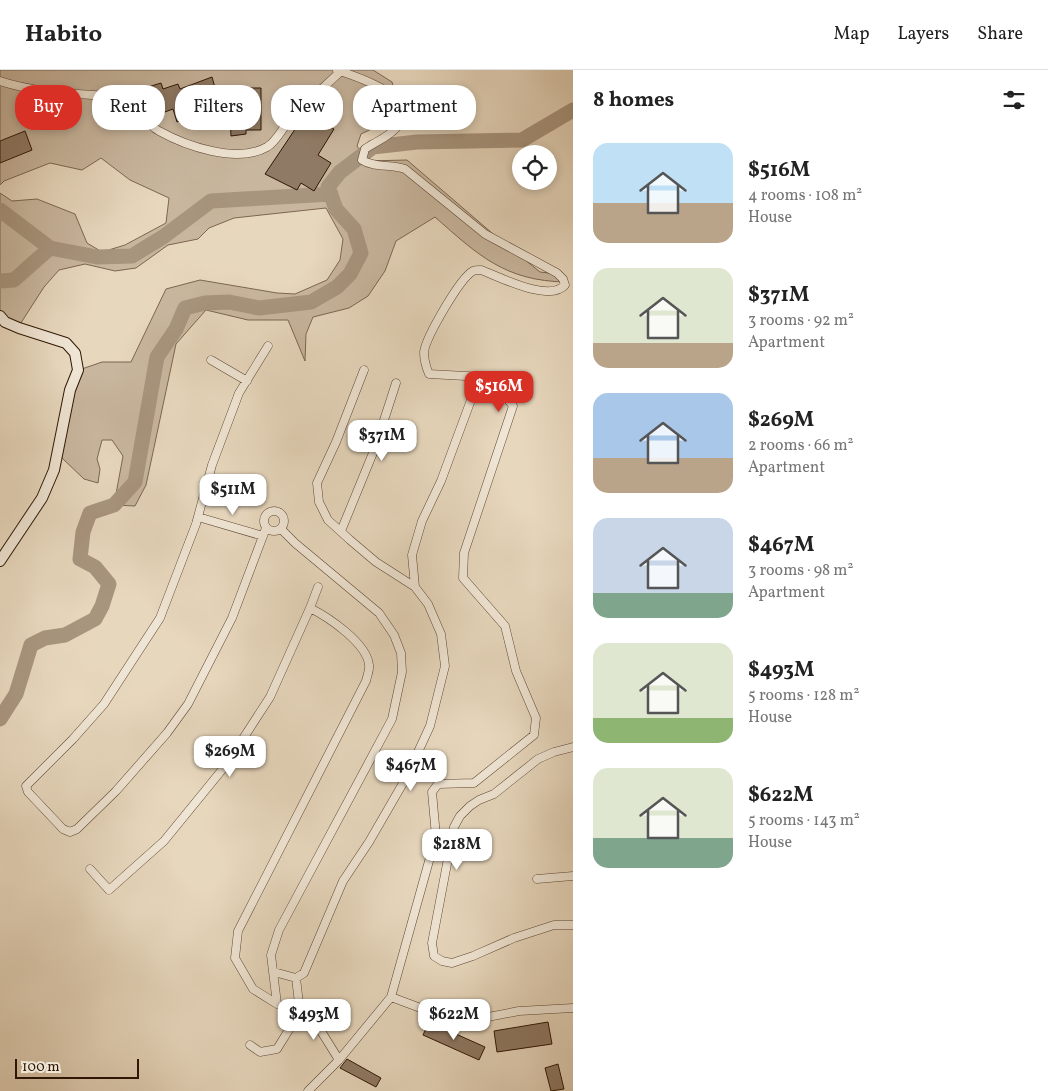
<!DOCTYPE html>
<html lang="en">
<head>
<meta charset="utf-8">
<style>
	:root { --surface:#fff; --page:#f2f2f2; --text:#222; --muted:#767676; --line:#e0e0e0; --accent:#d93025 }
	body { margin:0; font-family:Vollkorn,serif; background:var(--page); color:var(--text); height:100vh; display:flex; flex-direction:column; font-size:19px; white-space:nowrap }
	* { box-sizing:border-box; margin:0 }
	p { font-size:16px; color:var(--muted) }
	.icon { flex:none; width:28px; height:28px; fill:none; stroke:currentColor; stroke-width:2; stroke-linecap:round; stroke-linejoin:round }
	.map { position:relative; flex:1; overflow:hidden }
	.side { display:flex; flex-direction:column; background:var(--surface); width:475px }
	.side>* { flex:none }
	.top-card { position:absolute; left:15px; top:15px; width:475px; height:45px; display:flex; gap:10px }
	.tools { position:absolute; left:512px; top:75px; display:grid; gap:10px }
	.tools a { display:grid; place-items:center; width:45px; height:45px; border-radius:50%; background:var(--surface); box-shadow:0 2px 8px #0003; font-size:25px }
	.scale { position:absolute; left:15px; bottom:12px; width:124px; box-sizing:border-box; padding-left:5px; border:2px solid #2f1605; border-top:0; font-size:14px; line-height:18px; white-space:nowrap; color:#2f1605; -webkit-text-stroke:4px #efe5d4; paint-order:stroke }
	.price { position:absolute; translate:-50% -42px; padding:0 11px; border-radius:10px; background:#fff; color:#222; font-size:16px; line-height:32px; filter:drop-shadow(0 1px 2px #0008) }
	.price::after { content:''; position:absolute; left:50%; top:30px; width:15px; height:11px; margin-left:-8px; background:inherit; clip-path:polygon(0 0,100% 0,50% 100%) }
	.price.current { background:var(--accent); color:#fff }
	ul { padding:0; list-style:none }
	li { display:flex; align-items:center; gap:15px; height:125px; padding:0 20px }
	li span { display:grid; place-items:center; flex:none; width:140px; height:100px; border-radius:15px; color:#555 }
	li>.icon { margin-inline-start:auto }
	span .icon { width:60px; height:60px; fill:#fffc; stroke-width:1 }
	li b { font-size:21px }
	h2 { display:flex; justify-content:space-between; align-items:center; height:60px; padding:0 20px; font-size:21px }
	.pill { padding:0 18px; border-radius:20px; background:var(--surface); box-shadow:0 2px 8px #0003; font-size:18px; line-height:45px }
	.pill.current { background:var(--accent); color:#fff }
	header { display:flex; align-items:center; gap:30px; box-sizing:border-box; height:70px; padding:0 25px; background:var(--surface); border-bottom:1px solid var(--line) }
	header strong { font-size:24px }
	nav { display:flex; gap:28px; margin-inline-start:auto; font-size:18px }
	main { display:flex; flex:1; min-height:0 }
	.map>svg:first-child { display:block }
</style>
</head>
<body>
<header>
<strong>Habito</strong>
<nav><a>Map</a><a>Layers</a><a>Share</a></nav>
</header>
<main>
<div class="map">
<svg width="573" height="1021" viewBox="0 0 573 1021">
	<rect width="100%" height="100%" fill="#e7d7bd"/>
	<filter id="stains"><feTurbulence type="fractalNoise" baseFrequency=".004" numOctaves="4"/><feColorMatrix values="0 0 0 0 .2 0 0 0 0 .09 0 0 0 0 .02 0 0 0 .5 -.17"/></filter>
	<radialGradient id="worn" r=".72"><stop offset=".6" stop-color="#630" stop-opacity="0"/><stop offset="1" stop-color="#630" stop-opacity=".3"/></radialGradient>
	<path fill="#c8b69e" stroke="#7c6652" d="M0,0H373L392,12L400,40L380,55L361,64L357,76L366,91L407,90L492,163L540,202L558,204L566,212C505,211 478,185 435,147L396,171L385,201L368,226L349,238L313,247L306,264L305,291L288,250H248L206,240L176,274L146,415L135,436L114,435L123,386L112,370H102L97,389L100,399L98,413L84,409L62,388V347L76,301L102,292H131L166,219L200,210L277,223L295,224L327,210L340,190L343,169L326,138L234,148L209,158L198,169L168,175L136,198L115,201L85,194L59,200L44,217L17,259L0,249V123L12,131L37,129L75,144L87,173L102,182L125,175L166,153L169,128L130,110L101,88L82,100L50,93L4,111L0,115Z"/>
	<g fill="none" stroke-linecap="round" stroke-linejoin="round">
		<path stroke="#a8957e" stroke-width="15" d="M0,140L50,178
			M0,211L14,210L50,178L97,187L132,186L163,167L211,131L331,124
			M0,649L16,624L31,575L45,568L65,565L95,549L102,536L109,514L95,497L80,489L83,462L90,443L114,435L135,412L157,287L176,259L185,238L205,233L229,232L259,238L311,232L337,217L350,204L361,183L354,159L336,139L328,117L340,102L373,77L417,72L522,70L573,40"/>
	</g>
	<path fill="#8f7a65" stroke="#2f1605" d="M212,7L225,53L212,57L211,51L198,55L194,46L177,52L173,39L154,46L145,18L161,13L163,19L178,14L180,19Z
		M250,18H261V60H246V64L231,66L229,26L249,31Z
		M310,37L321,44L317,49L334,59L318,85L331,93L314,121L301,113L297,120L265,104Z
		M25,61L32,80L0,93V71Z
		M429,952L485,977L479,990L423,965Z
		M548,952L552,974L497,982L494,961Z
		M347,989L381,1008L376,1017L340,998Z
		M558,994L564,1019L551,1021L545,998Z"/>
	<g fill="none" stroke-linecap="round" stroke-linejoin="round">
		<g stroke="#5d4633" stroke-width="9">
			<path id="street" d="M0,11C30,21 62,23 93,25C104,26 116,23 127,26C144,31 144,54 159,61C186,76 237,94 267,77C277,71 283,57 291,48C307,32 324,17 341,1
				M211,290L247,311
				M264 451a10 10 0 1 1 20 0a10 10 0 1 1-20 0Z
				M198,447L263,466
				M266,458L232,548L188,634L167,663L116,721L77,759L70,762L63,759L28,722L26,716L73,669L104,634L160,548L196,454L212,395L239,323L268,276
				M341,461L375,378L396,313
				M415,517L412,485L422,451L441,411L471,330
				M310,538C328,547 367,573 369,595C370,600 367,606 366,611L238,861L235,888L253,919L277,934L300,942L316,953L339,990
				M573,677L554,682L538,689L494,724L479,730L470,736L460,746L454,757L432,873L434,886L442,891L452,893L473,886L514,868L554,855H573
				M90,799L109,820L164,771L226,695L270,627L310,538L318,517
				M537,809L573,806
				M274,902L296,908L304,903L343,811L369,772L406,708L430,656L445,596L441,564L428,534L415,517L376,492L350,470L328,450L319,432L317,413L336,372L364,300
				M391,927L450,949L462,952L519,941L573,938
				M277,934L271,885L279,860L392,649L402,602L401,583L394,565L379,543L295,473L281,459
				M250,975L260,982L277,979L300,942L296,908
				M308,1021L339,990L391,927L436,766L432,722L438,714L474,713L534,665L536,648L516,601L505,556L463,508L464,483L513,336L500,320L484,307L429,304C426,297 424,290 424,282C426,267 460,208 473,201C475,200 479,200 481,200C500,207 549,233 565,215L563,209L557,203L485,164L405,99C391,94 374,98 362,90L365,79C375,72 389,67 397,57C421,26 357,7 337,0"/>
		</g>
		<g stroke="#2f1605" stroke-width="12">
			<path id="secondary" d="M0,246L5,252L19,258L66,273L75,283L78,300L70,320L54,400L42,428L0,491"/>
		</g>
		<use href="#street" stroke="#efe5d4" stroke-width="8"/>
		<use href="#secondary" stroke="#efe5d4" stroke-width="10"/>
	</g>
	<rect width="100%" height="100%" filter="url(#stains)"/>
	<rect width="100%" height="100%" fill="url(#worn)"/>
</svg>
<div class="tools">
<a><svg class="icon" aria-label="locate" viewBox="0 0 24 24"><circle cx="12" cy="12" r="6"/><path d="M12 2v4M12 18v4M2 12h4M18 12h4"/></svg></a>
</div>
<div class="scale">100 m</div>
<b class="price current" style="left:499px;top:343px">$516M</b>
<b class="price" style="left:382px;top:392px">$371M</b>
<b class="price" style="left:233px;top:446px">$511M</b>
<b class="price" style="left:230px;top:708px">$269M</b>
<b class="price" style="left:411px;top:722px">$467M</b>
<b class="price" style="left:457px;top:801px">$218M</b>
<b class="price" style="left:314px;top:971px">$493M</b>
<b class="price" style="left:454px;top:971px">$622M</b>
<div class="top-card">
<a class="pill current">Buy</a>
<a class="pill">Rent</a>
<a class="pill">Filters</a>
<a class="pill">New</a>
<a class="pill">Apartment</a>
</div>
</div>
<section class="side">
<h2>8 homes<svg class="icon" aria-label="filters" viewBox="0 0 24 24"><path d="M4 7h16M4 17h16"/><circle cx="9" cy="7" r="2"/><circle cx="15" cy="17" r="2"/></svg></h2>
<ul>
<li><span style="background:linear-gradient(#bfe0f5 60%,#b9a48a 0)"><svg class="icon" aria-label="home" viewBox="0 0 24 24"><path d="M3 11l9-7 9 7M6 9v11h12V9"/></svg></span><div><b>$516M</b><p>4 rooms · 108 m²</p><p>House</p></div></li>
<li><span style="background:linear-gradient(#dfe7d0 75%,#b9a48a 0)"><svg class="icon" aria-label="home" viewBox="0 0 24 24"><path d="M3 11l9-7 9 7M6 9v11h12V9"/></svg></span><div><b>$371M</b><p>3 rooms · 92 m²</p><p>Apartment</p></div></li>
<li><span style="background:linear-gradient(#a9c7e8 65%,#b9a48a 0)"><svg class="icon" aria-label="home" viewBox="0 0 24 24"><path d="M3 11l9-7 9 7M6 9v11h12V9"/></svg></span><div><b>$269M</b><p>2 rooms · 66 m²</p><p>Apartment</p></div></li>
<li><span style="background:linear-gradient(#c9d6e8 75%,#7fa58c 0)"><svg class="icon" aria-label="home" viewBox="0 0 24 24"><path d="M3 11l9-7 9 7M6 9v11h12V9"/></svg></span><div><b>$467M</b><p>3 rooms · 98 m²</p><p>Apartment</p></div></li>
<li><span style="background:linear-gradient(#dfe7d0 75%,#8fb573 0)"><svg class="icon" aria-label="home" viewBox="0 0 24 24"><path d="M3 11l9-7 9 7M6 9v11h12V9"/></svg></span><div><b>$493M</b><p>5 rooms · 128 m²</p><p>House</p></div></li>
<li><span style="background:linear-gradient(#dfe7d0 70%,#7fa58c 0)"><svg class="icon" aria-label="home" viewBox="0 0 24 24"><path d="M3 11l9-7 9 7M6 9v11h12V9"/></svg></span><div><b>$622M</b><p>5 rooms · 143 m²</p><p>House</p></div></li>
</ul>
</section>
</main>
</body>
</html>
